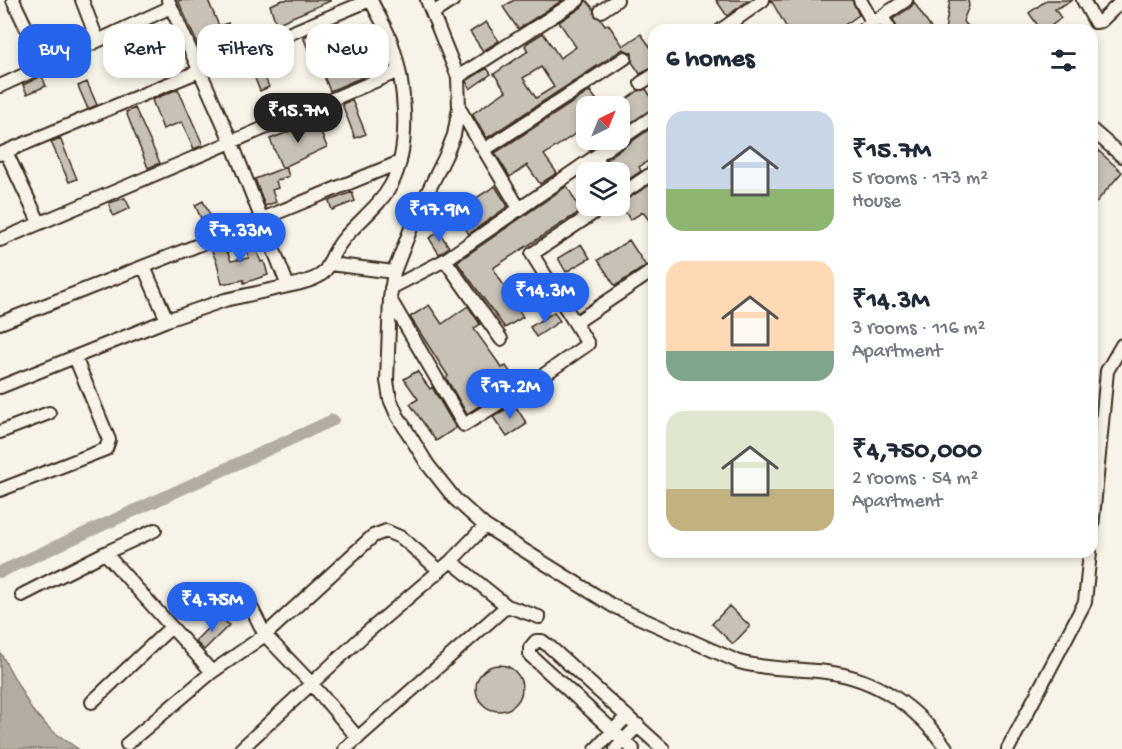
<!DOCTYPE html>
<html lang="en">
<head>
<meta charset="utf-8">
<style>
	:root { --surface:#fff; --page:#f2f2f3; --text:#1f2937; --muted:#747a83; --accent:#2563eb }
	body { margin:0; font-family:"Gochi Hand",sans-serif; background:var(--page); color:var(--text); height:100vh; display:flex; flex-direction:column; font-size:22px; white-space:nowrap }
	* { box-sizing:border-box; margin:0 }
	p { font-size:20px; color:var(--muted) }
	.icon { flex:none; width:33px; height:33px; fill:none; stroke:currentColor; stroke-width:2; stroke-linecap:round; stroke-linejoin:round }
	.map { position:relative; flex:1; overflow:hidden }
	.sheet { position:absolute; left:648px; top:24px; width:450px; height:534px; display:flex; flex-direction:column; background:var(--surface); border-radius:18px; box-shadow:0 3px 9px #0003 }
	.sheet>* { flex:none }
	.banner { position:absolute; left:18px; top:24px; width:540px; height:54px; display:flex; gap:12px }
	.needle { width:39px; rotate:43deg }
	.buttons { position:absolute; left:576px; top:96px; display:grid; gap:12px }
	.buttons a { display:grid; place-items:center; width:54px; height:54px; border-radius:12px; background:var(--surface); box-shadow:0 3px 9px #0003; font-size:30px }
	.price { position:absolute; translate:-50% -51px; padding:0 14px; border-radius:21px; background:var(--accent); color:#fff; font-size:20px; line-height:39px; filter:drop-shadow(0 2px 3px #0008) }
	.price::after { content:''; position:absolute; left:50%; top:36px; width:18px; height:14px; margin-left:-9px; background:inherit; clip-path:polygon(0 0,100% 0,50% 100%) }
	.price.active { background:#222; color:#fff }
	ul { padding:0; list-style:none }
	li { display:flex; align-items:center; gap:18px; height:150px; padding:0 18px }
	li span { display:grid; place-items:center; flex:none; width:168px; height:120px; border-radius:18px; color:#555 }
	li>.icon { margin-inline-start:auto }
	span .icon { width:72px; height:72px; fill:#fffc; stroke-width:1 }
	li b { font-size:26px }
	h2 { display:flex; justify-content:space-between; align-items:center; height:72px; padding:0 18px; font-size:26px }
	.pill { padding:0 21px; border-radius:18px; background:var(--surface); box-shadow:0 3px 9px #0003; font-size:21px; line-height:54px }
	.pill.active { background:var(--accent); color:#fff }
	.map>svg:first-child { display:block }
</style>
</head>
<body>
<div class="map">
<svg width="1122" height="749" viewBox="0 0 1122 749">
	<rect width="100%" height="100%" fill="#f7f3e8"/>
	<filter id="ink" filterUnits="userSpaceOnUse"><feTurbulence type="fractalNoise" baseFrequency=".0167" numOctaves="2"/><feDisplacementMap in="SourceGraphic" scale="12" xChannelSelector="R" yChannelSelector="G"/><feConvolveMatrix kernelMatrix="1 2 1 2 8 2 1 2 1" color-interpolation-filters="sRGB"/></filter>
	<g filter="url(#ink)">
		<path fill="#b4aca0" stroke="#84786c" stroke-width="1.5" d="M0,652L32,710L51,730L78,749H0Z"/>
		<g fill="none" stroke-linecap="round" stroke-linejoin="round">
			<path stroke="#b4aca0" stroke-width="12" d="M0,572L333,420"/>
		</g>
		<path fill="#c8c1b6" stroke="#3b2a1e" stroke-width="1.5" fill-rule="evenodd" d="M178,0H208L219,26L228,23L232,34L219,38L220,42L200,50Z
			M283,0H330V1L276,24L270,5Z
			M514,0H563L518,29L503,7Z
			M586,0L593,8L595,16L601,19L605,25L608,24L623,46L641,34L654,52V67L640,74L632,62V53L623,49L487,138L472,114L506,91L494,74L528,51L525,46L527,43L543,33L560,58L576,47L559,22L582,7ZM541,67L554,87L536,98L523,78Z
			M716,0H749L727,16Z
			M771,0H852L859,15L837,30H788Z
			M950,0H968L969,6L963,21L972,30H945Z
			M1047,0H1073L1055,9L1061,18L1046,30H1041L1029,13Z
			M914,2L932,30H898L893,19L911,7Z
			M486,22L499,41L483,51L470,32Z
			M54,29L62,48L48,55L39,36Z
			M315,33L330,63L354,54L363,77L330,91L319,64L315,65L303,37Z
			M257,58L269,87L260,91L248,61Z
			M487,68L491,74L470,89L466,81Z
			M42,76L46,86L27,94L23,85Z
			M87,82L97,105L88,109L78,86Z
			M178,89L203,145L194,149L182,122L163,129L152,100Z
			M646,89L654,101V108L620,130V104L638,91Z
			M590,91L601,106H586V140H605L590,150L578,132L544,155L557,173L540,184L527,165L510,177L495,153Z
			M352,100L366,134L355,138L342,104Z
			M135,108L160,163L148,168L126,112Z
			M316,121L327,147L282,168L270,139Z
			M654,126V157L639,167L641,171L620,185V172H614L607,159Z
			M60,138L77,179L69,182L51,142Z
			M1092,145L1122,172L1092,207Z
			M286,167L289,176L276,181L278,188L272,190L276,202L265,206L255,179Z
			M651,184L654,189V227L643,212L630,220L620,203Z
			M495,186L508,206L469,234L454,212Z
			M567,186L581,211L493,268L523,317L505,328L457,262Z
			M352,192L355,201L332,210L329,201Z
			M125,198L130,208L113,216L109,203Z
			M203,201L213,221L204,225L195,205Z
			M439,232L449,247L439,254L429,238Z
			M250,233L261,262L264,261L268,275L244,283V280L222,284L217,263L211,249L224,244L231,261L249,258L242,236Z
			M629,240L646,266L615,286L598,260Z
			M581,244L590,258L566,272L558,258Z
			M429,305L442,324L468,306L480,324L474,329L502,368L506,366L517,382L467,414L446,378L448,376L410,317Z
			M554,312L560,321L536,337L530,327Z
			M417,371L430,389L432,387L456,428L436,441L410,404L418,399L404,379Z
			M514,404L527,424L507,437L493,417Z
			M729,606L750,626L733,644L712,624Z
			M220,616L229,625L204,650L195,641Z
			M476 688a23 23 0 1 1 46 0a23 23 0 1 1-46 0Z"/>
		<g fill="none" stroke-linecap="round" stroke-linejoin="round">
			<g stroke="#3b2a1e" stroke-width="16">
				<path id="minor" d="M13,0L44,65
					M82,0L97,39
					M427,0L458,77L459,108L454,135L446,155L415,218L394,272L390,298L387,381L390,399L397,415L428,465L455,499L485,526L613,606L739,662C768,670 797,668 826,672C877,678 918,708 947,749
					M860,0L873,23
					M1083,0L1095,22L1101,21L1122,1
					M601,11L617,0
					M433,13L453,0
					M882,17L890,30
					M721,30L763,0
					M862,30L906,0
					M458,77L578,0
					M641,83L654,75
					M0,86L171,7
					M459,108L520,210
					M1092,130L1122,156
					M484,150L625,58
					M6,152L39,222
					M0,154L370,0
					M595,157L606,172
					M620,195L654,172
					M604,206L532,254L575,323L654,270
					M0,240L399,71
					M445,260L501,339
					M330,264L394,272
					M144,267L167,320
					M288,286C341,275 318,268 346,236C361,219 380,205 391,185C412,146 405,81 391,41C386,27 377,14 371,0
					M391,288L445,260L654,116
					M390,299L464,425L535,381L588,344L575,323
					M0,323L211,240L400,162
					M0,387L167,320L225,300L288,286L231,141L168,0
					M0,432L49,413
					M0,490L106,449L109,440L75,357
					M1092,528L1107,371L1122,345
					M105,553L155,530
					M451,561L507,606L539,617
					M22,595L105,553L212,672
					M246,597L265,635L373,536L386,531L402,538L439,570
					M92,702L170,628
					M127,744L212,672L265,635L311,683L358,738
					M241,749L364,635L451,561L485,526
					M345,749L507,606
					M596,749L627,716
					M616,749L638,725
					M633,749L530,655V648L536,641H542L550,647L663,749
					M1008,749L1085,602L1090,552"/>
			</g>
			<use href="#minor" stroke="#f7f3e8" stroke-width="12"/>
		</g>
	</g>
</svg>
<div class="buttons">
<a><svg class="needle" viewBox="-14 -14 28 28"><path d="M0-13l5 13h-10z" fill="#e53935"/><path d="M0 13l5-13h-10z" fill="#747a83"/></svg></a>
<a><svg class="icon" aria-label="layers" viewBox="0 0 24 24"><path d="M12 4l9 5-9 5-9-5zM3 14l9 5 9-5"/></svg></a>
</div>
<b class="price active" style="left:298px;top:144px">₹15.7M</b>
<b class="price" style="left:439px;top:243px">₹17.9M</b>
<b class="price" style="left:240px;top:264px">₹7.33M</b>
<b class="price" style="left:545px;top:324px">₹14.3M</b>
<b class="price" style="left:510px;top:420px">₹17.2M</b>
<b class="price" style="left:212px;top:633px">₹4.75M</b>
<div class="banner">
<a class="pill active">Buy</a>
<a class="pill">Rent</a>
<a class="pill">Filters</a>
<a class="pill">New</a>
</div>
<section class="sheet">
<h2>6 homes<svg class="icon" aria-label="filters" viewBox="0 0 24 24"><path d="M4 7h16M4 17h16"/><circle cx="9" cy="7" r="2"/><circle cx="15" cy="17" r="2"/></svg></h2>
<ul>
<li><span style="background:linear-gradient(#c9d6e8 65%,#8fb573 0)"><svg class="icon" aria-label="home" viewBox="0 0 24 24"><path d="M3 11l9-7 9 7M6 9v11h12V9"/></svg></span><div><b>₹15.7M</b><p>5 rooms · 173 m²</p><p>House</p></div></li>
<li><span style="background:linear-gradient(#ffd9b3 75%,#7fa58c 0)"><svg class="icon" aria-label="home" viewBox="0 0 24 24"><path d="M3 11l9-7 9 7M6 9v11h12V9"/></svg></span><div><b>₹14.3M</b><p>3 rooms · 116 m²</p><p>Apartment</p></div></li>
<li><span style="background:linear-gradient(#dfe7d0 65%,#c2b280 0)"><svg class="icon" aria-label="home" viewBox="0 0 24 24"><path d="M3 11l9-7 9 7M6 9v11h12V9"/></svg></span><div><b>₹4,750,000</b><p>2 rooms · 54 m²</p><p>Apartment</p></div></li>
</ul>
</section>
</div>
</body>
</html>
